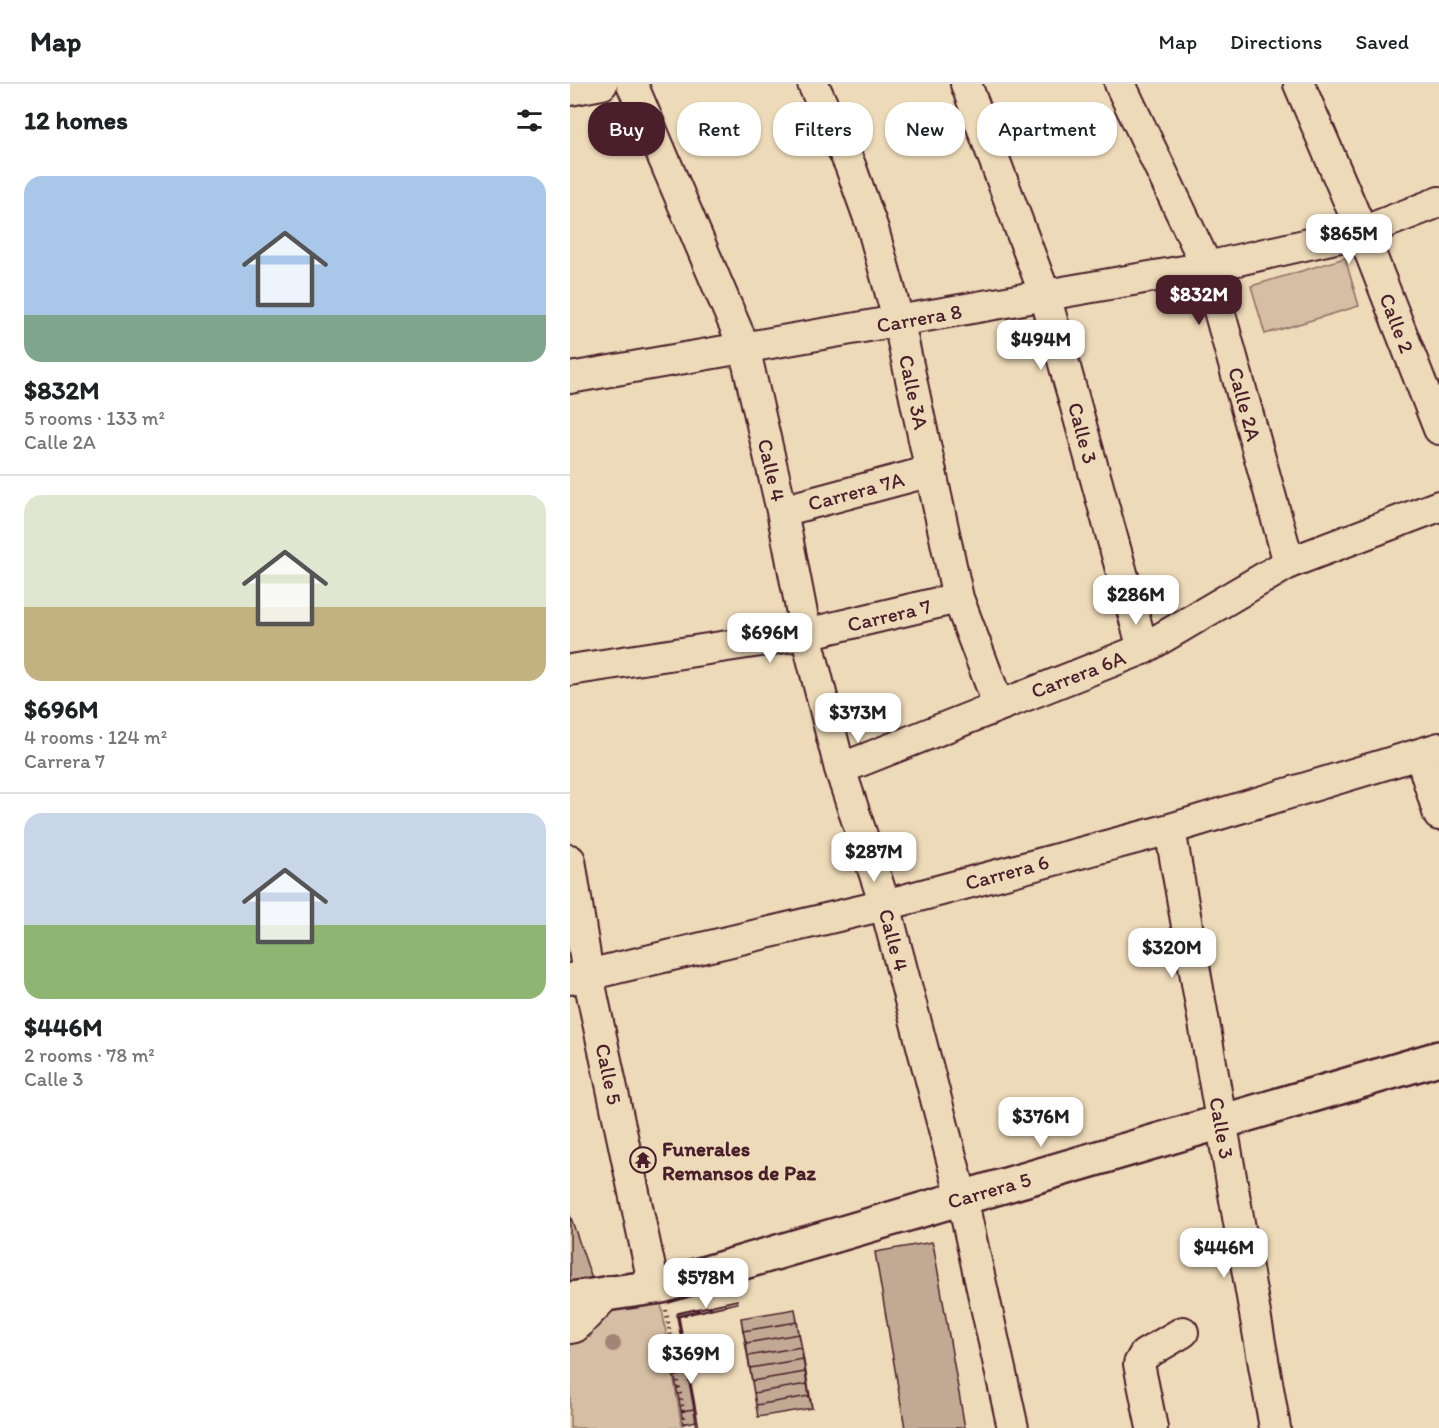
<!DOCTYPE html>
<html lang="en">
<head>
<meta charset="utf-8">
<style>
	:root { --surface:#fff; --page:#f6f6f6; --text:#202124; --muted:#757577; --line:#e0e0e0; --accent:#4a1f2b }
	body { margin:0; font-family:Itim,sans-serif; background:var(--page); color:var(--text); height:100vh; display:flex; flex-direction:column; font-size:22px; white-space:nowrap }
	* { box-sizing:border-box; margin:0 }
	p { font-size:20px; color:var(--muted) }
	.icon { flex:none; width:33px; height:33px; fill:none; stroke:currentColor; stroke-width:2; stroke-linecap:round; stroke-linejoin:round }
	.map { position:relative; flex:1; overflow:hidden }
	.panel { display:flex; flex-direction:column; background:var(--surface); width:570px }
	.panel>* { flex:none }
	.top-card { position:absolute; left:18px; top:18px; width:570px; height:54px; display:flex; gap:12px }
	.price { position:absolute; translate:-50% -51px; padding:0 14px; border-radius:12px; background:#fff; color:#222; font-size:20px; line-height:39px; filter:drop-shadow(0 2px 3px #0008) }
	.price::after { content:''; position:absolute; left:50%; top:36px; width:18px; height:14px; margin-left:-9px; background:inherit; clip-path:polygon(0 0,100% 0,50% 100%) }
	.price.on { background:var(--accent); color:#fff }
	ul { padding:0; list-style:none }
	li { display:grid; align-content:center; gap:12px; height:318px; padding:0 24px }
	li+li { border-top:2px solid var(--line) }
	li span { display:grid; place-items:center; height:186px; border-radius:18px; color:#555 }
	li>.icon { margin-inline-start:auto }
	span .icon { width:108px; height:108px; fill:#fffc; stroke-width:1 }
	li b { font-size:26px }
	h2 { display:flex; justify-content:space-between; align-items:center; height:72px; padding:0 24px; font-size:26px }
	.chip { padding:0 21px; border-radius:24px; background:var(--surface); box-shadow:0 2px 4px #0004; font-size:21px; line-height:54px }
	.chip.on { background:var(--accent); color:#fff }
	header { display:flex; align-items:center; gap:36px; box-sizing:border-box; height:84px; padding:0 30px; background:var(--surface); border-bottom:2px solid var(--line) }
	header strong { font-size:28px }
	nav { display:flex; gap:33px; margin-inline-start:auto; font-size:21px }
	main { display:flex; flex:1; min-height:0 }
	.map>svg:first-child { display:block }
</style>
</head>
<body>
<header>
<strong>Map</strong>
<nav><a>Map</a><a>Directions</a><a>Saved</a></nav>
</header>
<main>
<section class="panel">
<h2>12 homes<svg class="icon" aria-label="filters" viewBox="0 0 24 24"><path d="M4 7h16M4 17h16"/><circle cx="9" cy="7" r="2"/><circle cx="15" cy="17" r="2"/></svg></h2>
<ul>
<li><span style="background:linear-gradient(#a9c7e8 75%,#7fa58c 0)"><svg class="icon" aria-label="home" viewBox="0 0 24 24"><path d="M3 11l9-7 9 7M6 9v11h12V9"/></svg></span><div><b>$832M</b><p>5 rooms · 133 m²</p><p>Calle 2A</p></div></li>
<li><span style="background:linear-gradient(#dfe7d0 60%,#c2b280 0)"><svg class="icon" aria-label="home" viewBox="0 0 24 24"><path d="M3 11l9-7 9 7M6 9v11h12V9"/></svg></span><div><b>$696M</b><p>4 rooms · 124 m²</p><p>Carrera 7</p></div></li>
<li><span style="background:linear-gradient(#c9d6e8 60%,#8fb573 0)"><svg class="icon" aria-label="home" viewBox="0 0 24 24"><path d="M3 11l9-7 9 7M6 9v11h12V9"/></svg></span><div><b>$446M</b><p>2 rooms · 78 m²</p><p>Calle 3</p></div></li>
</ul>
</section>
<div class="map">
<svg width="869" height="1344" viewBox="0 0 869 1344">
	<rect width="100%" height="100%" fill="#eddab8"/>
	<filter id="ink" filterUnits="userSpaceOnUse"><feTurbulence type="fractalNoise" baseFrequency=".0167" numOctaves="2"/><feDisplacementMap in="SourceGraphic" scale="12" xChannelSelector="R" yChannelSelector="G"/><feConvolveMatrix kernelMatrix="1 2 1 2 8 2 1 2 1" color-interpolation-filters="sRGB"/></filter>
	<g filter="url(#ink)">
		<path fill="#d5bea3" stroke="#906e67" stroke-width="1.5" d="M775,174L789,222L695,250L681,202Z
			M90,1213L112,1344H0V1256L20,1253L37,1224Z"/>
		<path fill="#c1a993" stroke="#4a1f2b" stroke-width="1.5" d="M0,1131L24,1201L0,1205Z
			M362,1158L364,1165L395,1344H335L305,1168Z
			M167,1216V1219L107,1232V1230Z
			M167,1216V1219L107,1233L108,1229Z
			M141,1222V1225L129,1228L128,1225Z
			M128,1225L129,1228L107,1233V1230Z
			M225,1225L242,1324L188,1333L171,1234Z
			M225,1225L227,1238L173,1247L171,1234Z
			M108,1229L124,1319H123L107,1233Z
			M108,1229L109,1233L129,1344H127Z
			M227,1238L229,1250L176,1259L173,1247Z
			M229,1250L231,1263L178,1272L176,1259Z
			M231,1263L233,1275L180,1284L178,1272Z
			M233,1275L235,1288L182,1297L180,1284Z
			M116,1282L124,1325L111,1327L103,1284Z
			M235,1288L237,1300L184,1309L182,1297Z
			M237,1300L239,1312L186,1321L184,1309Z
			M239,1312L242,1324L188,1333L186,1321Z
			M124,1325L126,1337L113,1340L111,1327Z"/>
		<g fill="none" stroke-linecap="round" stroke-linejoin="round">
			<g stroke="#4a1f2b" stroke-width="34">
				<path id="minor" d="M62,0L174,263L212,427L236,550L270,685L315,821L392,1114L443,1344
					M243,0L280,81L303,145L329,239L388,514L428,620
					M396,0L475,211L573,565
					M550,0L637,183L719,479
					M729,0L792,148L869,345
					M0,6L32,0
					M0,294L637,183L792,148L869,118
					M212,427L361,387
					M0,586L236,550L388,514
					M850,670L869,731
					M270,685L573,565L719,479L869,422
					M600,745L705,1344
					M0,776L18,891L84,1203
					M0,895L315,821L600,745L869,664
					M0,1244L5,1243L40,1207
					M582,1344L569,1280L574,1271L613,1248"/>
			</g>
			<g stroke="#4a1f2b" stroke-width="38">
				<path id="major" d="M0,1215L92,1202L869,974"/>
			</g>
			<path stroke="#4a1f2b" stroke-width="4" stroke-dasharray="1.5 4.5" stroke-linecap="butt" d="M96,1226L116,1344"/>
			<use href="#minor" stroke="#eddab8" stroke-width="30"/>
			<use href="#major" stroke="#eddab8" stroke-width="33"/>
		</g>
		<circle fill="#a38578" cx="43" cy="1260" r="8"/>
	</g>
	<defs>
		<g id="temple-ring" transform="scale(1.35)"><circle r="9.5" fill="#eddab8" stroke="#4a1f2b" stroke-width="1.5"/><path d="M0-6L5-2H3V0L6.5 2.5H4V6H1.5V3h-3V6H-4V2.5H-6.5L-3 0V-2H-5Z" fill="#4a1f2b"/></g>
	</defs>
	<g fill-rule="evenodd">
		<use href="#temple-ring" x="73" y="1076"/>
	</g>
	<g text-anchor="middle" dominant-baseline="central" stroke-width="6" stroke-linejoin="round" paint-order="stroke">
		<g font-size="21" fill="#4a1f2b" stroke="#eddab8">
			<text transform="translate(349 234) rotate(-10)">Carrera 8</text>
			<text transform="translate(827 239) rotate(69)">Calle 2</text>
			<text transform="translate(344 308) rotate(78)">Calle 3A</text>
			<text transform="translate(675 320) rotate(75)">Calle 2A</text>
			<text transform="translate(513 349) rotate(75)">Calle 3</text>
			<text transform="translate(202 386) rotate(77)">Calle 4</text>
			<text transform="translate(286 407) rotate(-15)">Carrera 7A</text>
			<text transform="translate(319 531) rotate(-13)">Carrera 7</text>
			<text transform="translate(508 590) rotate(-21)">Carrera 6A</text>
			<text transform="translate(437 788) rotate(-15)">Carrera 6</text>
			<text transform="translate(324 856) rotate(75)">Calle 4</text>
			<text transform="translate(39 990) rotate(78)">Calle 5</text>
			<text transform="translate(652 1044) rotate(80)">Calle 3</text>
			<text transform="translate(419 1106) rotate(-16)">Carrera 5</text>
		</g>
		<g font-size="21" font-weight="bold" fill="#4a1f2b" stroke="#eddab8" text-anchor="start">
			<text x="92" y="1064">Funerales<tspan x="92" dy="24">Remansos de Paz</tspan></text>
		</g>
	</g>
</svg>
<b class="price" style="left:779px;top:181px">$865M</b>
<b class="price on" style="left:629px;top:242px">$832M</b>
<b class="price" style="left:471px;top:287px">$494M</b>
<b class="price" style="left:566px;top:542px">$286M</b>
<b class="price" style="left:200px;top:580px">$696M</b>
<b class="price" style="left:288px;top:660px">$373M</b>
<b class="price" style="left:304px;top:799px">$287M</b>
<b class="price" style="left:602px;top:895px">$320M</b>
<b class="price" style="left:471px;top:1064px">$376M</b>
<b class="price" style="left:654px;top:1195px">$446M</b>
<b class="price" style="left:136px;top:1225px">$578M</b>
<b class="price" style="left:121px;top:1301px">$369M</b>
<div class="top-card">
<a class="chip on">Buy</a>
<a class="chip">Rent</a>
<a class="chip">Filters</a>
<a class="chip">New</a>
<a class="chip">Apartment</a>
</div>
</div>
</main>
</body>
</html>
